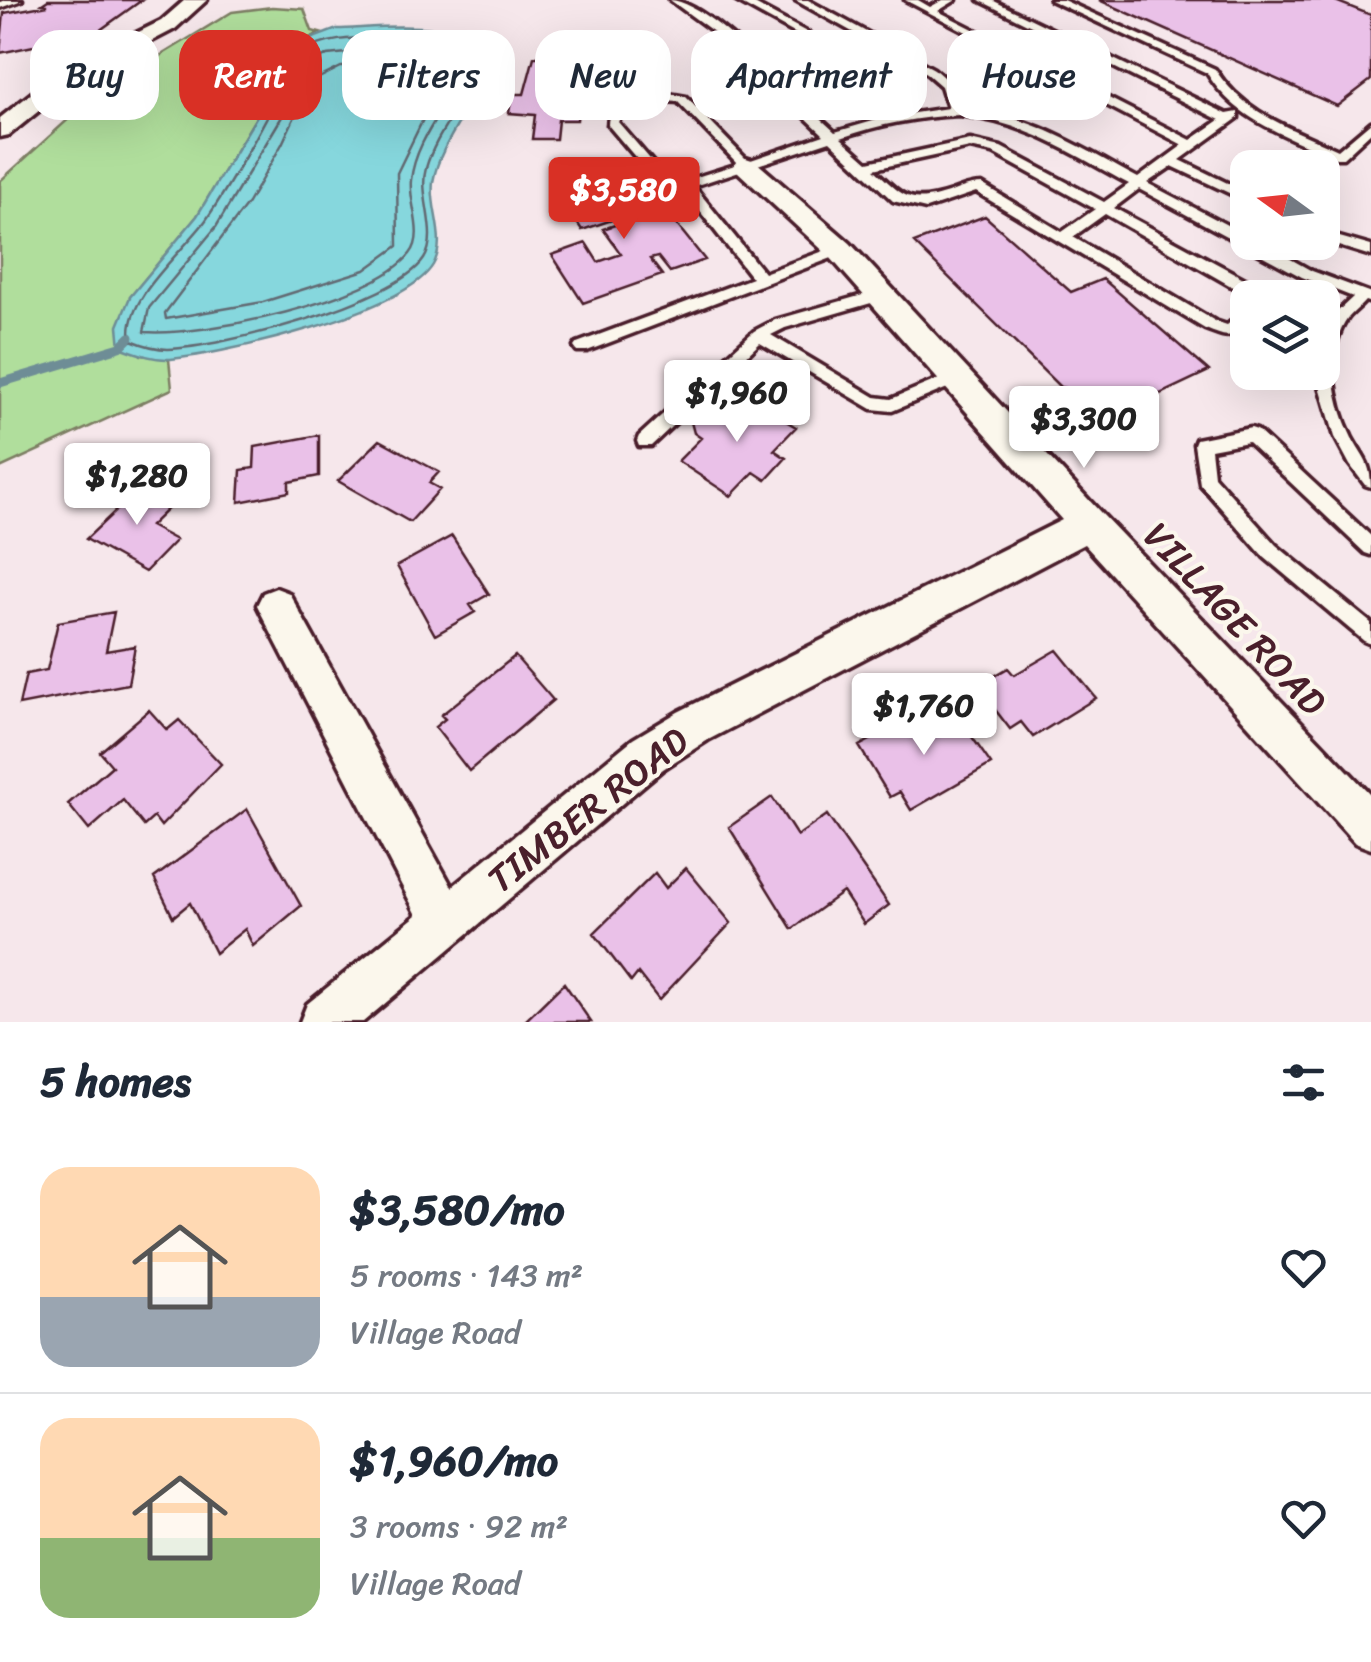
<!DOCTYPE html>
<html lang="en">
<head>
<meta charset="utf-8">
<style>
	:root { --surface:#fff; --page:#f2f2f3; --text:#1f2937; --muted:#747a83; --line:#e0e1e3; --accent:#d93025 }
	body { margin:0; font-family:Sriracha,sans-serif; background:var(--page); color:var(--text); height:100vh; display:flex; flex-direction:column; font-size:38px; white-space:nowrap }
	* { box-sizing:border-box; margin:0 }
	p { font-size:32px; color:var(--muted) }
	.icon { flex:none; width:55px; height:55px; fill:none; stroke:currentColor; stroke-width:2; stroke-linecap:round; stroke-linejoin:round }
	.map { position:relative; height:1022px; overflow:hidden }
	.drawer { display:flex; flex-direction:column; background:var(--surface); flex:1 }
	.drawer>* { flex:none }
	.banner { position:absolute; left:30px; top:30px; width:1312px; height:90px; display:flex; gap:20px }
	.needle { width:65px; rotate:285deg }
	.controls { position:absolute; left:1230px; top:150px; display:grid; gap:20px }
	.controls a { display:grid; place-items:center; width:110px; height:110px; border-radius:20px; background:var(--surface); box-shadow:0 10px 40px #0002; font-size:50px }
	.price { position:absolute; translate:-50% -85px; padding:0 22px; border-radius:10px; background:#fff; color:#222; font-size:32px; line-height:65px; filter:drop-shadow(0 2px 5px #0008) }
	.price::after { content:''; position:absolute; left:50%; top:60px; width:30px; height:22px; margin-left:-15px; background:inherit; clip-path:polygon(0 0,100% 0,50% 100%) }
	.price.selected { background:var(--accent); color:#fff }
	ul { padding:0; list-style:none }
	li { display:flex; align-items:center; gap:30px; height:250px; padding:0 40px }
	li+li { border-top:2px solid var(--line) }
	li span { display:grid; place-items:center; flex:none; width:280px; height:200px; border-radius:30px; color:#555 }
	li>.icon { margin-inline-start:auto }
	span .icon { width:120px; height:120px; fill:#fffc; stroke-width:1 }
	li b { font-size:42px }
	h2 { display:flex; justify-content:space-between; align-items:center; height:120px; padding:0 40px; font-size:42px }
	.chip { padding:0 35px; border-radius:30px; background:var(--surface); box-shadow:0 10px 40px #0002; font-size:35px; line-height:90px }
	.chip.selected { background:var(--accent); color:#fff }
	.map>svg:first-child { display:block }
</style>
</head>
<body>
<div class="map">
<svg width="1371" height="1022" viewBox="0 0 1371 1022">
	<rect width="100%" height="100%" fill="#f6e7eb"/>
	<filter id="ink" filterUnits="userSpaceOnUse"><feTurbulence type="fractalNoise" baseFrequency=".01" numOctaves="2"/><feDisplacementMap in="SourceGraphic" scale="20" xChannelSelector="R" yChannelSelector="G"/><feConvolveMatrix kernelMatrix="1 2 1 2 8 2 1 2 1" color-interpolation-filters="sRGB"/></filter>
	<g filter="url(#ink)">
		<path fill="#b0de9c" stroke="#7d7e64" stroke-width="2.5" d="M272,7L304,9L312,31L320,33L297,44L278,62L264,104L197,216L130,297L141,355L169,359L172,389L0,468V181L94,96L232,12Z"/>
		<path fill="#86d7dd" stroke="#6e8d96" stroke-width="2.5" d="M337,29C382,28 463,15 491,58C480,101 441,137 433,182C429,208 448,239 433,265C405,312 226,354 171,359C153,360 136,353 120,347L118,326L130,297L197,216L264,104L278,62L297,44Z"/>
		<g fill="none" stroke-linecap="round" stroke-linejoin="round">
			<path stroke="#626972" stroke-width="2.5" d="M392,37L454,44L480,59C470,99 437,129 426,168C418,196 440,234 424,259C396,302 220,348 168,349C155,349 143,345 131,340C122,300 184,251 206,220C229,186 250,149 269,113C281,93 281,67 302,53C327,36 363,38 392,37Z
				M367,51L440,53L466,63C452,103 416,136 411,180C408,202 426,235 410,254C373,301 203,337 144,332L149,308L216,227L283,115L298,74L327,55Z
				M400,66L438,68L445,74L397,173L398,246L365,270L263,302L166,319L165,313L248,203L282,144L311,82L341,67Z"/>
			<path stroke="#6e8d96" stroke-width="9" d="M0,383L120,347L130,337"/>
		</g>
		<path fill="#eac1e8" stroke="#4a1f2b" stroke-width="2.5" d="M48,0H142L96,33L0,53L4,13L48,5L42,4Z
			M1099,0H1333L1371,15V80L1337,106Z
			M610,56L609,75L581,76L577,120H558L556,139H532L535,115L509,113L512,94H524L534,57Z
			M610,185L617,194L645,185L705,260L670,272L658,257L650,259L662,275L583,303L552,255L586,243L598,262L621,254L603,229L618,224L615,219L582,230L562,200Z
			M985,216L1071,292L1103,279L1209,371L1137,405L1060,387L914,243Z
			M744,396L796,427L774,450L786,458L766,480L754,472L731,496L678,461L701,438L694,433L691,422L701,413L716,412L723,416Z
			M319,435V476L289,482V492L239,502L241,470L254,468L255,447Z
			M380,440L439,472L429,483L440,489L410,522L338,481Z
			M147,481L180,497L150,526L176,540L145,572L86,539Z
			M452,536L489,594L470,605L475,612L435,635L397,566Z
			M114,612L106,651L135,646L128,684L19,705L26,674L47,670L58,622Z
			M1057,650L1096,698L1033,737L1021,722L1010,729L977,686L1008,668L1014,675Z
			M515,656L553,700L469,771L435,727L445,719L441,715Z
			M149,710L167,730L179,720L221,764L161,826L154,817L144,826L123,800L89,830L68,804L112,766L100,752Z
			M919,714L929,728L956,714L991,764L911,810L900,792L890,797L859,746Z
			M772,797L797,836L827,815L889,905L864,924L843,892L792,929L729,827Z
			M247,809L301,906L253,946L245,929L215,953L190,903L173,917L154,878Z
			M686,868L731,923L659,1000L638,973L631,982L594,933L655,873L666,888Z
			M564,983L591,1022H524Z"/>
		<g fill="none" stroke-linecap="round" stroke-linejoin="round">
			<g stroke="#4a1f2b" stroke-width="7">
				<path id="lane" d="M6,0H22L0,8V2Z
					M670,0C704,0 778,79 805,104L859,83L862,76L858,68L734,0H747L866,64L874,76L868,87L811,110L835,132L887,117L948,108L941,86L926,73L795,0H808L934,69L952,85L960,108C1032,115 1076,145 1138,178L1183,145L905,0H918L930,7L943,0H956L938,11L1191,140L1220,120L979,0H992L1227,114L1238,112V118L1180,160L1248,193V202L1172,166L1147,183L1248,236V242H1260L1312,271L1371,293V303L1365,301C1360,307 1353,312 1348,318C1324,351 1335,403 1352,438C1363,458 1371,463 1371,487L1365,485L1350,465L1335,437L1320,386L1324,336L1338,311L1353,297L1302,277L1139,189L1114,208L1249,281L1270,298H1252L1105,214L1073,237L1215,321L1227,325L1248,308V322C1229,341 1228,337 1205,329L976,192L926,209L893,201L830,141L694,186L764,273L840,245L845,247V253L587,351H577L574,347L577,343L752,278L681,187L648,172L608,125C609,88 659,91 686,97L748,161L824,135L722,38ZM651,100L678,102L738,164L687,180L656,166L618,122L626,107ZM959,115C1026,122 1071,153 1129,184L1104,202L1001,147L970,140L868,162L841,138C880,124 918,117 959,115ZM970,148L993,153L1095,209L1062,232L982,184C971,184 961,188 951,192C909,206 904,197 874,169Z
					M1050,0H1063L1215,69C1244,114 1291,128 1338,150L1371,122V132L1343,158H1335C1287,136 1235,120 1207,73Z
					M1322,232L1371,246V256L1322,241Z
					M880,290L885,291V299L785,328L771,335L875,397L891,399L956,372L962,374L964,378L962,382L892,411L872,409L760,343L651,446H639L637,441L639,436L754,331L775,320Z
					M1251,428L1257,430L1371,536V555L1365,553L1248,442L1211,449L1214,476L1276,545L1371,623V644L1364,641L1264,557L1200,484L1194,444L1196,439Z"/>
			</g>
			<g stroke="#4a1f2b" stroke-width="7">
				<path id="street" d="M185,0H207L175,29L77,80L9,135L0,137V118L61,70L161,21Z
					M746,158L755,161L850,243L1101,513L1371,795V849L1355,843L1084,544L708,740L663,769L363,1022H300L307,1004L417,915L263,617L257,605L263,593L276,588L289,593L452,887L633,739L678,712L1062,520L830,257L737,171L733,166L737,161Z"/>
			</g>
			<use href="#lane" fill="#fbf7ec" fill-rule="evenodd"/>
			<use href="#street" fill="#fbf7ec" fill-rule="evenodd"/>
		</g>
	</g>
	<g text-anchor="middle" dominant-baseline="central" stroke-width="8" stroke-linejoin="round" paint-order="stroke">
		<g font-size="38" fill="#4a1f2b" stroke="#fbf7ec">
			<text transform="translate(1235 619) rotate(47)">VILLAGE ROAD</text>
			<text transform="translate(588 810) rotate(-38)">TIMBER ROAD</text>
		</g>
	</g>
</svg>
<div class="controls">
<a><svg class="needle" viewBox="-14 -14 28 28"><path d="M0-13l5 13h-10z" fill="#e53935"/><path d="M0 13l5-13h-10z" fill="#747a83"/></svg></a>
<a><svg class="icon" aria-label="layers" viewBox="0 0 24 24"><path d="M12 4l9 5-9 5-9-5zM3 14l9 5 9-5"/></svg></a>
</div>
<b class="price selected" style="left:624px;top:242px">$3,580</b>
<b class="price" style="left:737px;top:445px">$1,960</b>
<b class="price" style="left:1084px;top:471px">$3,300</b>
<b class="price" style="left:137px;top:528px">$1,280</b>
<b class="price" style="left:924px;top:758px">$1,760</b>
<div class="banner">
<a class="chip">Buy</a>
<a class="chip selected">Rent</a>
<a class="chip">Filters</a>
<a class="chip">New</a>
<a class="chip">Apartment</a>
<a class="chip">House</a>
</div>
</div>
<section class="drawer">
<h2>5 homes<svg class="icon" aria-label="filters" viewBox="0 0 24 24"><path d="M4 7h16M4 17h16"/><circle cx="9" cy="7" r="2"/><circle cx="15" cy="17" r="2"/></svg></h2>
<ul>
<li><span style="background:linear-gradient(#ffd9b3 65%,#9aa5b1 0)"><svg class="icon" aria-label="home" viewBox="0 0 24 24"><path d="M3 11l9-7 9 7M6 9v11h12V9"/></svg></span><div><b>$3,580/mo</b><p>5 rooms · 143 m²</p><p>Village Road</p></div><svg class="icon" aria-label="heart" viewBox="0 0 24 24"><path d="M12 20l-8-8c-3-5 5-10 8-4 3-6 11-1 8 4z"/></svg></li>
<li><span style="background:linear-gradient(#ffd9b3 60%,#8fb573 0)"><svg class="icon" aria-label="home" viewBox="0 0 24 24"><path d="M3 11l9-7 9 7M6 9v11h12V9"/></svg></span><div><b>$1,960/mo</b><p>3 rooms · 92 m²</p><p>Village Road</p></div><svg class="icon" aria-label="heart" viewBox="0 0 24 24"><path d="M12 20l-8-8c-3-5 5-10 8-4 3-6 11-1 8 4z"/></svg></li>
</ul>
</section>
</body>
</html>
